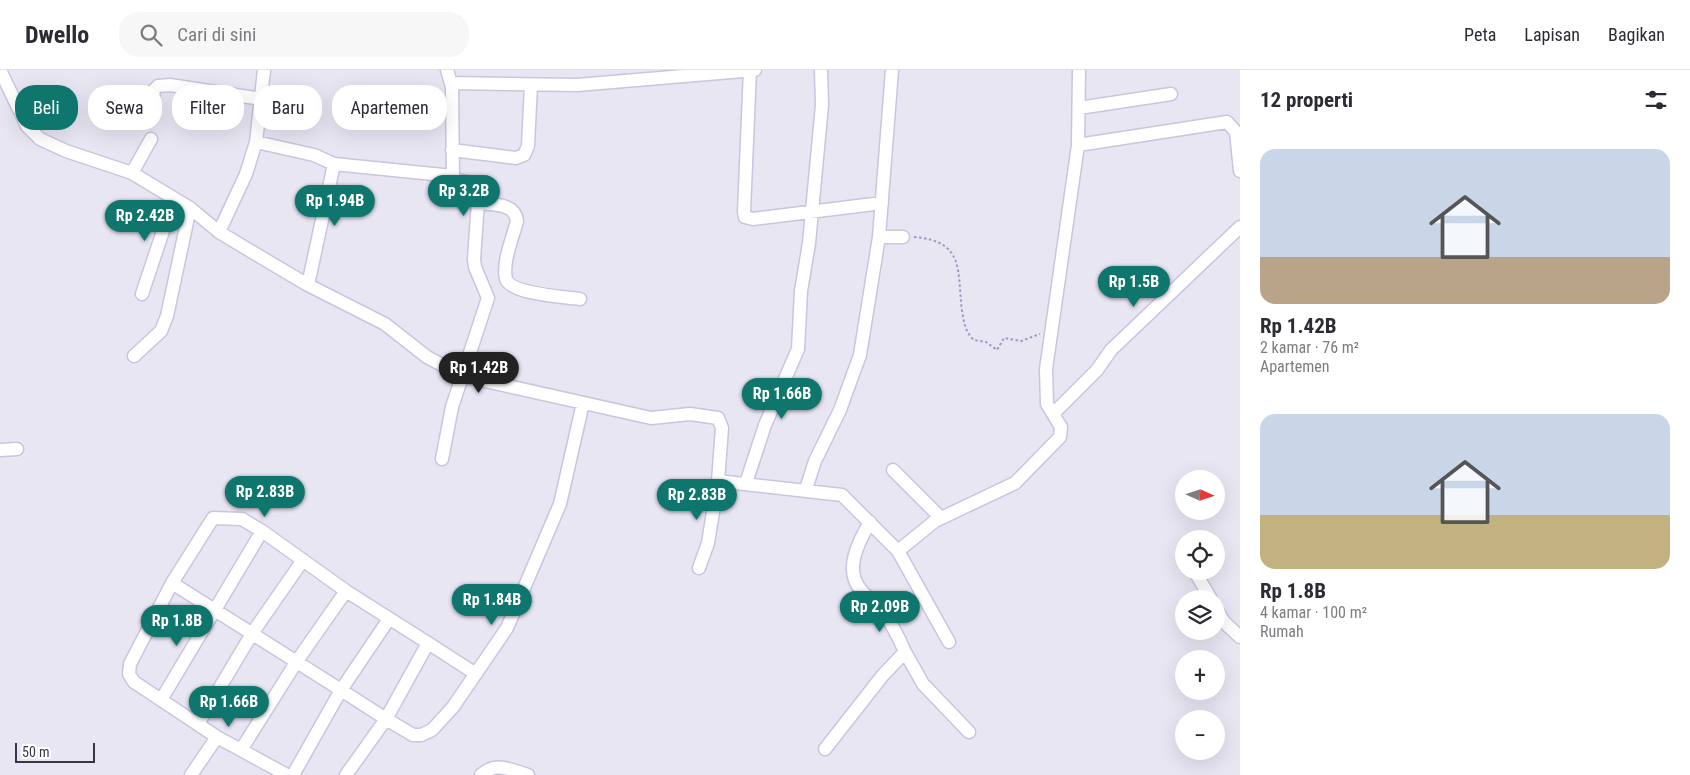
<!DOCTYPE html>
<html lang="id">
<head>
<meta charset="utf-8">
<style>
	:root { --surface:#fff; --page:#f7f7f7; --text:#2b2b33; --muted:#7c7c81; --line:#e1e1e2; --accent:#0f766e }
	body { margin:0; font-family:"Roboto Condensed",sans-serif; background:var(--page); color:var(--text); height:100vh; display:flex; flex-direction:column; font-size:19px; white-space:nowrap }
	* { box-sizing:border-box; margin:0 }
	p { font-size:16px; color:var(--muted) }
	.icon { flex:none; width:28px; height:28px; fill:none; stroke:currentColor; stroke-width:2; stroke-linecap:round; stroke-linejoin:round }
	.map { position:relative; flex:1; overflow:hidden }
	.details { display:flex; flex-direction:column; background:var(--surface); width:450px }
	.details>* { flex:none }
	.guide { position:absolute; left:15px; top:15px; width:475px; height:45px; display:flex; gap:10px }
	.needle { width:32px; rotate:93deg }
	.buttons { position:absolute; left:1175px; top:400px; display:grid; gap:10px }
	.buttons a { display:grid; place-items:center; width:50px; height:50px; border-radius:50%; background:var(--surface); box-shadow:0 5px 20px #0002; font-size:25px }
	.scale { position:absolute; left:15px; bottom:12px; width:80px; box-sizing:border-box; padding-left:5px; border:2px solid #373548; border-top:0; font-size:14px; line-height:18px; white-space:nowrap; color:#373548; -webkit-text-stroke:4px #fff; paint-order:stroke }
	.price { position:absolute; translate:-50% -42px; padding:0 11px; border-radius:18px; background:var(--accent); color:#fff; font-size:16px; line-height:32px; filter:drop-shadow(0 1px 2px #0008) }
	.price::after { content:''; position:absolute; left:50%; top:30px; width:15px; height:11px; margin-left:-8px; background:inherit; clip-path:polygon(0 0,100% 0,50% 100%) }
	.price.active { background:#222; color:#fff }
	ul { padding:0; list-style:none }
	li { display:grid; align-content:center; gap:10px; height:265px; padding:0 20px }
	li span { display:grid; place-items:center; height:155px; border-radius:15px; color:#555 }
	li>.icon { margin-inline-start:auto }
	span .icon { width:90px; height:90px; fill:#fffc; stroke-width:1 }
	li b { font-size:21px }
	h2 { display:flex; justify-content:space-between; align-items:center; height:60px; padding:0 20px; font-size:21px }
	.chip { padding:0 18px; border-radius:20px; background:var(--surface); box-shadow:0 5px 20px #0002; font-size:18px; line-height:45px }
	.chip.active { background:var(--accent); color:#fff }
	header { display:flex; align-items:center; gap:30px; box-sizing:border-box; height:70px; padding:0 25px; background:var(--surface); border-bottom:1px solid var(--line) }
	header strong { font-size:24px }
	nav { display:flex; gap:28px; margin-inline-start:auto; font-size:18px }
	.search { width:350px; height:45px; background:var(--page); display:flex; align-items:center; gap:12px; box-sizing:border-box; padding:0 18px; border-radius:20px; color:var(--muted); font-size:19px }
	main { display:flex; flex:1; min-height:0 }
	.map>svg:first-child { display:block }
</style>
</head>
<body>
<header>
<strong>Dwello</strong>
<div class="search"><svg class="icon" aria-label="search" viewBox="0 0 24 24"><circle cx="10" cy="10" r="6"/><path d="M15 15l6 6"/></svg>Cari di sini</div>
<nav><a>Peta</a><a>Lapisan</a><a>Bagikan</a></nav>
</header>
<main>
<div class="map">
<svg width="1240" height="705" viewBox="0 0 1240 705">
	<rect width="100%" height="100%" fill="#e9e6f4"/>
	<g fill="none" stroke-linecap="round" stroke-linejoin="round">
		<g stroke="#c9c5de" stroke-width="15">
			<path id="minor" d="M0,0L27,56L40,69L66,81L132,103L190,138L219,162L259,186L308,215L385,254L427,287L463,306L651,348L690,344L718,348L722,358L718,411L842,425L898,481L949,572
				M750,0L744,142L745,147L753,149L882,133
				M451,13L577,15L755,0
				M152,33L154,20L158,16L170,15L262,29
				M1079,38L1171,24
				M256,72L314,85L334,94L453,106
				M1078,75L1227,52L1236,62L1240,101
				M452,80L516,88L524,85L528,76L531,15
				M132,103L151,69
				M479,133C494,135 515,133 517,151C513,167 502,192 506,209C511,224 565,227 580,229
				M219,162L246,104L256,72L264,0
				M879,167H903
				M308,215L334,94
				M142,224L174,128
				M134,286L161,261L167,246L190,138
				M1053,344L1097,300L1111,280L1240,157
				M0,380L17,379
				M442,389L452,337L488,228L475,197L474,189L479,117L474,113L454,110L453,106L452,17L447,0
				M893,400L941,448
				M746,413L765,355L798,279L801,221L809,173L822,35L821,0
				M806,419L815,391L840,340L860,285L879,167L892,0
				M898,481L935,451L1015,413L1060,367L1061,357L1047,334L1046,299L1078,75L1079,0
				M699,498L708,473L718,411
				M1195,502L1211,529
				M172,513L213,448L242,449L262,461
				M1216,539L1224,552L1240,567
				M905,582L923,614L969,662
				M161,630L262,461L346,521
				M198,654L253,562L303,490
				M217,667L134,612L129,604L130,594L172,513L341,620L389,549
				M825,679L883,605L905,582C899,568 892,554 883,542C877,533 867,528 861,520C843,500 859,471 870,452
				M241,680L297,591L346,521L428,573
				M191,705L217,667L287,705
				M293,705L341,620L386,649L428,573L476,604
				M346,705L386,649L413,665H421L432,660L453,637L507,558L560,434L583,333
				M481,705C496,691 511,700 528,705"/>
		</g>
		<path stroke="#9e99c3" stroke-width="2" stroke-dasharray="2.5 2.5" stroke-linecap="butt" d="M914,167C965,171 957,200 962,241C964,252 965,262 974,270L986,272L997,280L1004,268L1021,271L1040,264"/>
		<use href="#minor" stroke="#fff" stroke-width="12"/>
	</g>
</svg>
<div class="buttons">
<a><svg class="needle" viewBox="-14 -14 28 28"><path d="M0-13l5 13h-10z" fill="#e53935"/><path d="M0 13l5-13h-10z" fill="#7c7c81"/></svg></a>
<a><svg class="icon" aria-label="locate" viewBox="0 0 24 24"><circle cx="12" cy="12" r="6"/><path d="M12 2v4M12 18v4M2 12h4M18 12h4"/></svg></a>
<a><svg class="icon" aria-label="layers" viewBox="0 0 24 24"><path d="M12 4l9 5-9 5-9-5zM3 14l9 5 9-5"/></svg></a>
<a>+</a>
<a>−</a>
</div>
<div class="scale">50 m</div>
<b class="price" style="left:464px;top:147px">Rp 3.2B</b>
<b class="price" style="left:335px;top:157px">Rp 1.94B</b>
<b class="price" style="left:145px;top:172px">Rp 2.42B</b>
<b class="price" style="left:1134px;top:238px">Rp 1.5B</b>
<b class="price active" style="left:479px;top:324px">Rp 1.42B</b>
<b class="price" style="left:782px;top:350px">Rp 1.66B</b>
<b class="price" style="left:265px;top:448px">Rp 2.83B</b>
<b class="price" style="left:697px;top:451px">Rp 2.83B</b>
<b class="price" style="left:492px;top:556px">Rp 1.84B</b>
<b class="price" style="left:880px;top:563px">Rp 2.09B</b>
<b class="price" style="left:177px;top:577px">Rp 1.8B</b>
<b class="price" style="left:229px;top:658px">Rp 1.66B</b>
<div class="guide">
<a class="chip active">Beli</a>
<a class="chip">Sewa</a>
<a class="chip">Filter</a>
<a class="chip">Baru</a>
<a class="chip">Apartemen</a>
</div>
</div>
<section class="details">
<h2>12 properti<svg class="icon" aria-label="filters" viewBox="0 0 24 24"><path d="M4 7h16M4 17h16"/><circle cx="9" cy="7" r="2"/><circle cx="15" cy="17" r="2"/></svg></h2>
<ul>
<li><span style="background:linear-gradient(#c9d6e8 70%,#b9a48a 0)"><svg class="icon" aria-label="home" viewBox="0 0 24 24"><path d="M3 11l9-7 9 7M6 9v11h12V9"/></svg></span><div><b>Rp 1.42B</b><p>2 kamar · 76 m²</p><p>Apartemen</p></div></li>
<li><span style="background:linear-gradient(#c9d6e8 65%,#c2b280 0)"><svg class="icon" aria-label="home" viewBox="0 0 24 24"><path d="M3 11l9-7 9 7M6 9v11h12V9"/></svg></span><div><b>Rp 1.8B</b><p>4 kamar · 100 m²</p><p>Rumah</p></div></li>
</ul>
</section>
</main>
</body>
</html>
